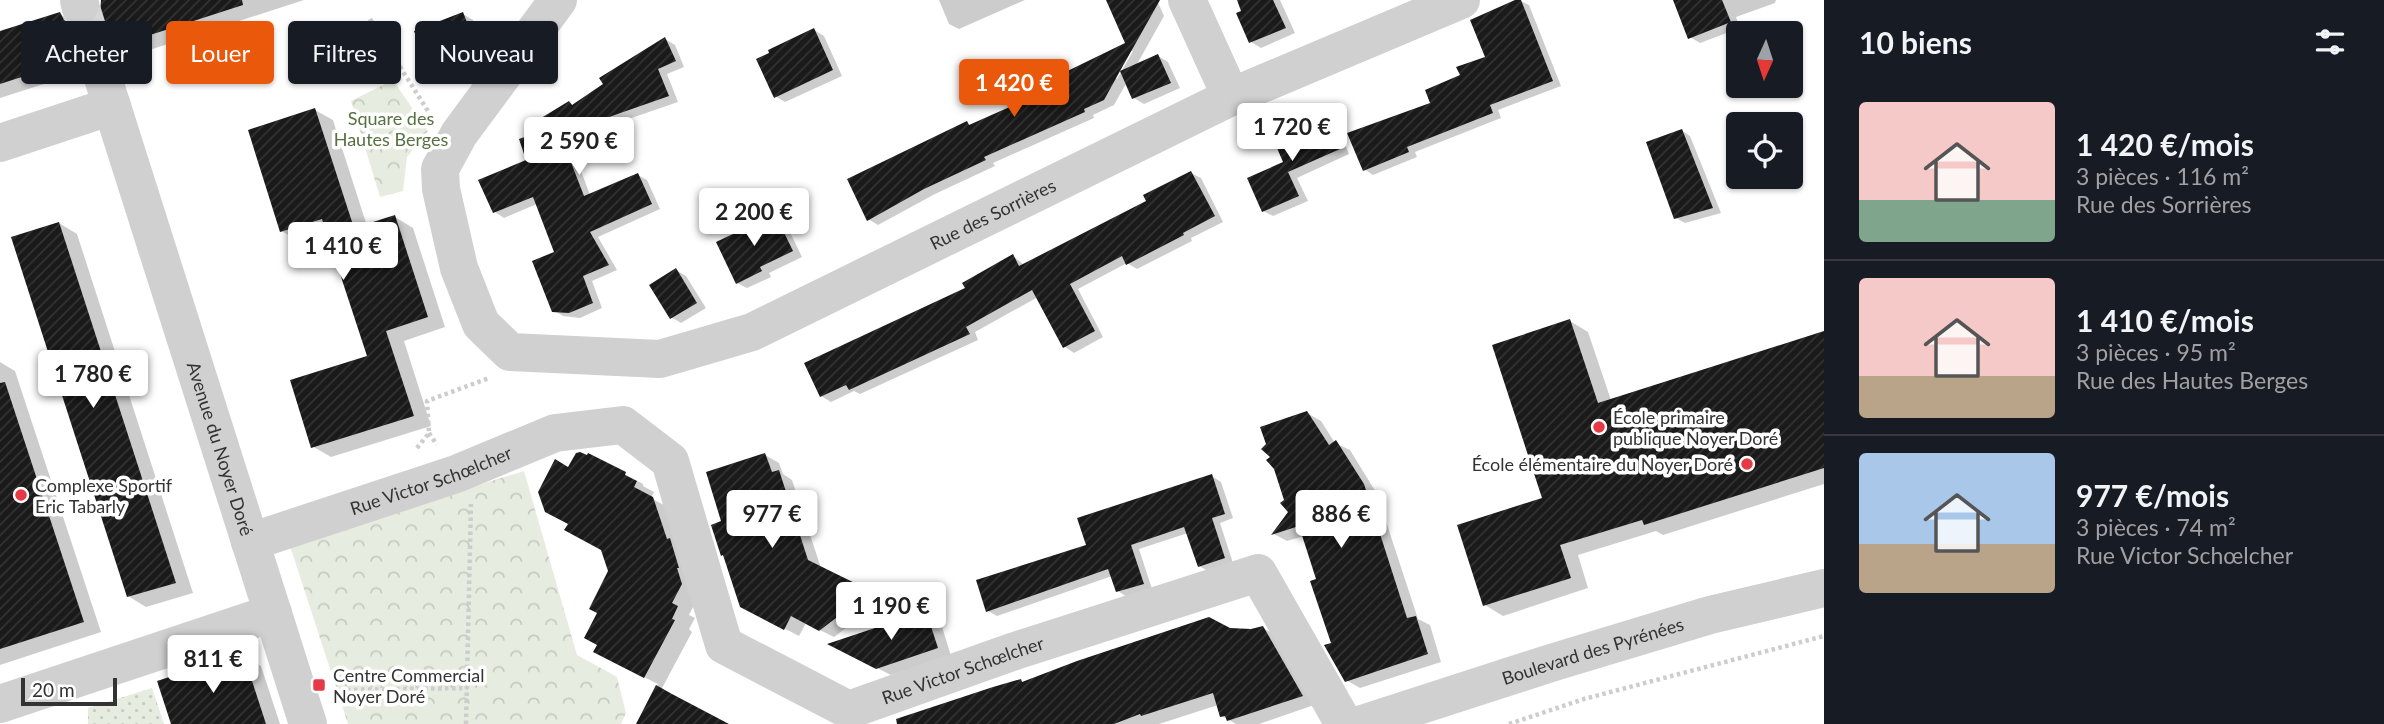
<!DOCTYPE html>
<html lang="fr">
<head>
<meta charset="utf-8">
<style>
	:root { --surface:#171b24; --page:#242831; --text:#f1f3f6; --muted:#9ea1a6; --line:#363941; --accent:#ea580c }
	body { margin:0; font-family:Lato,sans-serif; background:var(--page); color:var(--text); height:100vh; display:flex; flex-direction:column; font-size:26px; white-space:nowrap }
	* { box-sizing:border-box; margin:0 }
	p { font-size:23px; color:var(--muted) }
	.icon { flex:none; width:38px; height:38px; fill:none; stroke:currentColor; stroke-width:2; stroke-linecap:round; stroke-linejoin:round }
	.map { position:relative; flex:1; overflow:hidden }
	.side { display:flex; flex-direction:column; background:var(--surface); width:560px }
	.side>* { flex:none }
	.hud { position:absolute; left:21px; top:21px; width:665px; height:63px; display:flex; gap:14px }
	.needle { width:46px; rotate:183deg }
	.tools { position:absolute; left:1726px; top:21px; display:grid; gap:14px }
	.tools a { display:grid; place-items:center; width:77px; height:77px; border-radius:7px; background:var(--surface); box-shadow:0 2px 5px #0004; font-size:35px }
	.scale { position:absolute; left:21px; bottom:18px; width:96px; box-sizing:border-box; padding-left:7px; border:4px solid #333; border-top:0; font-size:19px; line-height:24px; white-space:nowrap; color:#333; -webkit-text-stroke:5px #fff; paint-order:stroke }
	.price { position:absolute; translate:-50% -60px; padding:0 16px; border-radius:7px; background:#fff; color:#222; font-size:23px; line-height:46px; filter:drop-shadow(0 2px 4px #0008) }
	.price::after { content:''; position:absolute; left:50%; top:42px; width:21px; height:16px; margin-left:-10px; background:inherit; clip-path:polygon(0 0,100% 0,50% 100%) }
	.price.current { background:var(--accent); color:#fff }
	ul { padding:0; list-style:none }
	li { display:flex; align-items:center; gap:21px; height:175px; padding:0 35px }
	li+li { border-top:2px solid var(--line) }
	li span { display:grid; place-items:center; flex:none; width:196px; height:140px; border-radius:7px; color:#555 }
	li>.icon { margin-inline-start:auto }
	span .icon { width:84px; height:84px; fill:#fffc; stroke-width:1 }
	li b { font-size:30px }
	h2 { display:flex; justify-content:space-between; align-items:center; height:84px; padding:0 35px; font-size:30px }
	.tag { padding:0 24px; border-radius:7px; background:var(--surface); box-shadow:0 2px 5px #0004; font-size:24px; line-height:63px }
	.tag.current { background:var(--accent); color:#fff }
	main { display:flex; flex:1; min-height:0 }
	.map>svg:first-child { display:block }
</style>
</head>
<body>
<main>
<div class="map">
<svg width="1824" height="724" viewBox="0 0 1824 724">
	<defs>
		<pattern id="grass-dots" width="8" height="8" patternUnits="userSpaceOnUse" patternTransform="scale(1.75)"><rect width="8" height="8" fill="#e6ecdf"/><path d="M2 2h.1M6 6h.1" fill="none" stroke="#c6cbc0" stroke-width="1.8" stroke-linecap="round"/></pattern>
		<pattern id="park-crowns" width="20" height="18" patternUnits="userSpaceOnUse" patternTransform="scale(1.75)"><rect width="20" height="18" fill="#e6ecdf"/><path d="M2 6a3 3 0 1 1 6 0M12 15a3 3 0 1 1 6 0" fill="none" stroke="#c6cbc0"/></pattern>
		<pattern id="building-hatch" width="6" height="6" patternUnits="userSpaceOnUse" patternTransform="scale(1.75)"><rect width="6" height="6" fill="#1a1a1a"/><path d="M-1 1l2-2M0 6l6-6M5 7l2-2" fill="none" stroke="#333"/></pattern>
	</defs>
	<rect width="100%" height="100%" fill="#fff"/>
	<path fill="url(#grass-dots)" d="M152,688L164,724H88V708Z"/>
	<path fill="url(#park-crowns)" d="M393,80L428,131L407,157L403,191L380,197L351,101Z
		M524,471L577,655L617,677L626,713L621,724H348L289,543Z"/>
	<path fill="#0003" fill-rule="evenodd" d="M103,0H304L134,55L117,45L114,40L107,41L91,69L0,98V33L59,14L76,23L79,28H85L96,22L102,13Z
		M939,0H1025L959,29L949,24Z
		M1108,0H1157L1164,16L1136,66L1158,56L1168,62L1180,88L1144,104L1134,98L1127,82L1114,105L1093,115L1094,118L993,163L995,166L935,194L878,225L868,219L967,123L971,126L1057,88L1127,44ZM1129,51H1133L1117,79L1114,77Z
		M1239,0H1280L1295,33L1261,48L1251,42Z
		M1519,0L1529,5L1561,86L1498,110L1501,118L1415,152L1417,157L1373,175L1364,169L1462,76L1487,58Z
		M1675,0H1776L1775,3L1736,17L1740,28L1700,43L1690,37Z
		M463,14L473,20L488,57L442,76L432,71Z
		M814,30L824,36L842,76L785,102L775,96Z
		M665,39L675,45L684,67L667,74L678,102L617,123L621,132L574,152L590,195L638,175L647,180L660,209L598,237L617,270L592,281L602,308L580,318L563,316L553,310L557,253L537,204L504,218L495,212L529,161L538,134L569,103L574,106Z
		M315,110L333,120L367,226L395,217L413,228L445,327L404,341L431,426L331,457L312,446L369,357L328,233L300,241L281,231Z
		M1327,119L1337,125L1349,154L1297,178L1308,201L1273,216L1263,211L1285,163Z
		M1681,130L1690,136L1721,213L1685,223L1676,218Z
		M1191,173L1201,178L1223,222L1191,238L1192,241L1137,269L1127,263L1078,289L1103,337L1074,353L1065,347L1038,297L975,332L978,340L860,394L854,391L831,402L821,396L1013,256L1024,265L1148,202Z
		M775,216L785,222L802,257L769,273L771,277L747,288L737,283Z
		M59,223L77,234L193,593L146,607L128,596Z
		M676,270L686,276L706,308L681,323L671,317Z
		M1570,321L1588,332L1611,400L1824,333V484L1663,535L1656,531L1578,555L1588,588L1503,616L1485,605L1544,499Z
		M0,362L15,371L101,632L0,665Z
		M1307,413L1321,421L1335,443L1350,450L1377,494L1418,619L1430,625L1441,662L1360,688L1346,680L1333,644L1318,580L1304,536L1287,541L1274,534L1290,512L1286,501Z
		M589,455L643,484V486L654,492L651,498L671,509L699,595L689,615L695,618L689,629L692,632L661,690L718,724H638L658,684L613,662L599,644V613L609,571L603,550L570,524L569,469Z
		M765,455L779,463L783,474L792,480L821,568L883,600L834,637L806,623L799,636L756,614L725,556L722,555L723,522Z
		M1212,476L1221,482L1233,518L1220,523L1233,563L1208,571L1199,566L1188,533L1139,549L1152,589L1127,597L1118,591L1112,576L997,616L988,611L1088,546Z
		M926,613L940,620L951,656L891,675L843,651Z
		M1263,628L1279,637L1317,704L1259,724H1236L1222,716L1218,705L1159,724H899L1021,681L1024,683L1229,630L1251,631Z
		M242,655L261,666L280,724H172Z"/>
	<path fill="url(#building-hatch)" d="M101,0H242L243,5L116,46L110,37L100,32H88L79,38L74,48V60L0,84V31L60,12L64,20L72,25L85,26L95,21L100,13Z
		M1106,0H1160L1120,71L1158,54L1171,83L1132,99L1120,71L1104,100L1084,109L1085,112L984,157L986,160L924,189L867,221L847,179L967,121L969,125L1055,87L1051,79L1125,43Z
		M1237,0H1273L1286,28L1249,43L1236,13L1241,11Z
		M1515,0H1521L1553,81L1490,105L1493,113L1407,147L1409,152L1363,171L1347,133L1430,103L1425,90L1460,75L1456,67L1485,57L1470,20Z
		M1673,0H1722L1731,22L1688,39Z
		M463,12L478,51L430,72L414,31Z
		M814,28L833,70L774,98L756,59L769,53L768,50Z
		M665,37L676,61L658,69L669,96L609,117L612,127L565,147L584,196L638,173L652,204L590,232L609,265L583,276L593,303L569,313L552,312L532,261L554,252L533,197L493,213L478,180L526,160L519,139L536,133L533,123L569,101L572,105L603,84L599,78Z
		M315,108L354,228L395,215L428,317L386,331L414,416L311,448L290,380L367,356L322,219L280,232L248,130Z
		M1327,117L1340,149L1288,172L1299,196L1262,212L1247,178L1283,162L1274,141Z
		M1682,129L1713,208L1674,219L1646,142Z
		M1191,171L1215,216L1183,233L1184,235L1126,265L1122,256L1070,284L1095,331L1063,348L1032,290L966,327L970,334L849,390L846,385L820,397L804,363L965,288L962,283L1013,254L1019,266L1146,201L1143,195Z
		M775,214L793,251L760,267L762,271L736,284L716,242Z
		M59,222L176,583L127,597L11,237Z
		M676,268L697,303L670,319L649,285Z
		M1570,319L1598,403L1824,331V468L1644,525L1642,520L1560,545L1571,578L1483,606L1457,525L1542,498L1492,345Z
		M5,382L84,622L0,649V383Z
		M1307,411L1329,445L1336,440L1364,484L1407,618L1416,616L1428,654L1345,682L1324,645L1331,643L1310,581L1316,579L1299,526L1271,535L1288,512L1280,503L1284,500L1274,469L1266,460L1270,457L1261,449L1266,444L1260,427Z
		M580,452L587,455L588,453L626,472L625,475L637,481L634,487L653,497L667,539L670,538L679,568H677L682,584L672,603L678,606L672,619L675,620L644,678L593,652L597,645L584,638L597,613L589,609L608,571L601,550L564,530L568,524L545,512L538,492L555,459L568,467L576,453Z
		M765,453L772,472L779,470L808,560L871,591L819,631L791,616L784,630L740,607L723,555L721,556L711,525L721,521L706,472Z
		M1212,474L1225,514L1212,518L1225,558L1198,567L1184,527L1131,545L1144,584L1116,592L1108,569L986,612L976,580L1086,545L1077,518Z
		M926,611L938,648L876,669L827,644Z
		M1209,617L1230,628L1251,629L1263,626L1303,696L1227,721L1225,716L1220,717L1213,693L1141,716L1140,714L1114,724H897L896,719L993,687L1021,679L1022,682L1077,661Z
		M243,653L266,724H171L157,681Z
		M656,685L672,694L729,724H636Z"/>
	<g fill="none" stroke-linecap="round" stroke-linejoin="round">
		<path stroke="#d6d6d6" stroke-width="38" stroke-dasharray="38 19" stroke-linecap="butt" d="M80,5L95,53"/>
		<path stroke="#cdcdcd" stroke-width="4.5" stroke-dasharray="3.5 3.5" stroke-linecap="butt" d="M370,19L431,116
			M429,433L437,445
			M417,448L429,433L427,401L489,378
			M333,690L468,688
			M466,724L471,504
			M1509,724L1584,699L1824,636"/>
		<g stroke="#d0d0d0" stroke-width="38">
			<path d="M79,0L80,5"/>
			<path id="s1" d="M558,0L459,134L440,169L441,189L459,268L481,324L510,352L660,359L752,332L1231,97L1461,0"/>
			<path d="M1187,0L1231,97"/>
			<path id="s2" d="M95,53L308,724"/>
			<path d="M0,143L112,106"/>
			<path id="s3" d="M250,542L456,474L555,433L623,425L670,461L724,645L849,710L1015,651L1258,573L1344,724"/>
			<path d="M0,704L273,613"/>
			<path id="s4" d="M1362,724L1551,663L1710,615L1824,588"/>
		</g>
	</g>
	<g fill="#e63946" stroke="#fff" stroke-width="2.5">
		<circle cx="1599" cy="427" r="7"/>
		<circle cx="1747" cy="464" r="7"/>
		<circle cx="21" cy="495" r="7"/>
		<rect x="312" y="678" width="14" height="14" rx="3.5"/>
	</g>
	<g text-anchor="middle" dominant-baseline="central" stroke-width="7" stroke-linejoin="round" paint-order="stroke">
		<g font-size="18" fill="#56703f" stroke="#fff">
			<text x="391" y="118">Square des<tspan x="391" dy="21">Hautes Berges</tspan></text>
		</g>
		<g font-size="18" fill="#333" stroke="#fff">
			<text stroke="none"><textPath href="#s1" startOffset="922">Rue des Sorrières</textPath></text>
			<text stroke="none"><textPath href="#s2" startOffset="415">Avenue du Noyer Doré</textPath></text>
			<text stroke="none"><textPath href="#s3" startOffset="191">Rue Victor Schœlcher</textPath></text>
			<text stroke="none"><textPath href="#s4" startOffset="242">Boulevard des Pyrénées</textPath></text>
			<text stroke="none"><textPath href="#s3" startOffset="905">Rue Victor Schœlcher</textPath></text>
		</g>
		<g font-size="18" fill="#333" stroke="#fff" text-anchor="start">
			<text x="1613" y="417">École primaire<tspan x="1613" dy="21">publique Noyer Doré</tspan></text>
			<text x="1733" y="464" text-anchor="end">École élémentaire du Noyer Doré</text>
			<text x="35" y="485">Complexe Sportif<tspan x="35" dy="21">Eric Tabarly</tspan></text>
			<text x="333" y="675">Centre Commercial<tspan x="333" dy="21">Noyer Doré</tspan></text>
		</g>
	</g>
</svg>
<div class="tools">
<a><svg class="needle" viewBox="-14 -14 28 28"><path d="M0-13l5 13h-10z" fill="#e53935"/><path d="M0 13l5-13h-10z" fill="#9ea1a6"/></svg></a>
<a><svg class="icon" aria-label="locate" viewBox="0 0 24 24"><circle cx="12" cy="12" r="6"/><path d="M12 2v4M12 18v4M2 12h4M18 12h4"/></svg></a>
</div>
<div class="scale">20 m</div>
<b class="price current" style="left:1014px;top:119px">1 420 €</b>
<b class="price" style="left:1292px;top:163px">1 720 €</b>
<b class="price" style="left:579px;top:177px">2 590 €</b>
<b class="price" style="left:754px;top:248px">2 200 €</b>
<b class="price" style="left:343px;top:282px">1 410 €</b>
<b class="price" style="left:93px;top:410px">1 780 €</b>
<b class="price" style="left:772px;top:550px">977 €</b>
<b class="price" style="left:1341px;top:550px">886 €</b>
<b class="price" style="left:891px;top:642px">1 190 €</b>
<b class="price" style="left:213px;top:695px">811 €</b>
<div class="hud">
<a class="tag">Acheter</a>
<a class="tag current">Louer</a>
<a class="tag">Filtres</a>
<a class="tag">Nouveau</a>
</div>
</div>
<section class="side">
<h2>10 biens<svg class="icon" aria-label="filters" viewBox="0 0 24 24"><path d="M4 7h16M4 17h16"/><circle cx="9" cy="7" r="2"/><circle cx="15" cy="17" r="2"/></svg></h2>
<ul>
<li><span style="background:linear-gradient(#f6c9c9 70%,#7fa58c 0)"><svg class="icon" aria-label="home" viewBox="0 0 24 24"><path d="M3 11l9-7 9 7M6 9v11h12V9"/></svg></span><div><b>1 420 €/mois</b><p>3 pièces · 116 m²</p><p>Rue des Sorrières</p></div></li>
<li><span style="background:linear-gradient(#f6c9c9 70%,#b9a48a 0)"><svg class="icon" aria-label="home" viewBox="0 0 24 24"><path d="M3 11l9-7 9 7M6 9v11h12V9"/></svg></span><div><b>1 410 €/mois</b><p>3 pièces · 95 m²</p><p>Rue des Hautes Berges</p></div></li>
<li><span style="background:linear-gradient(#a9c7e8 65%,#b9a48a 0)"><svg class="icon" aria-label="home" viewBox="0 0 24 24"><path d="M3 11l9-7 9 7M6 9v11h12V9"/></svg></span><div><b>977 €/mois</b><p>3 pièces · 74 m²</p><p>Rue Victor Schœlcher</p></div></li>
</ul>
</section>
</main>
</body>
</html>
